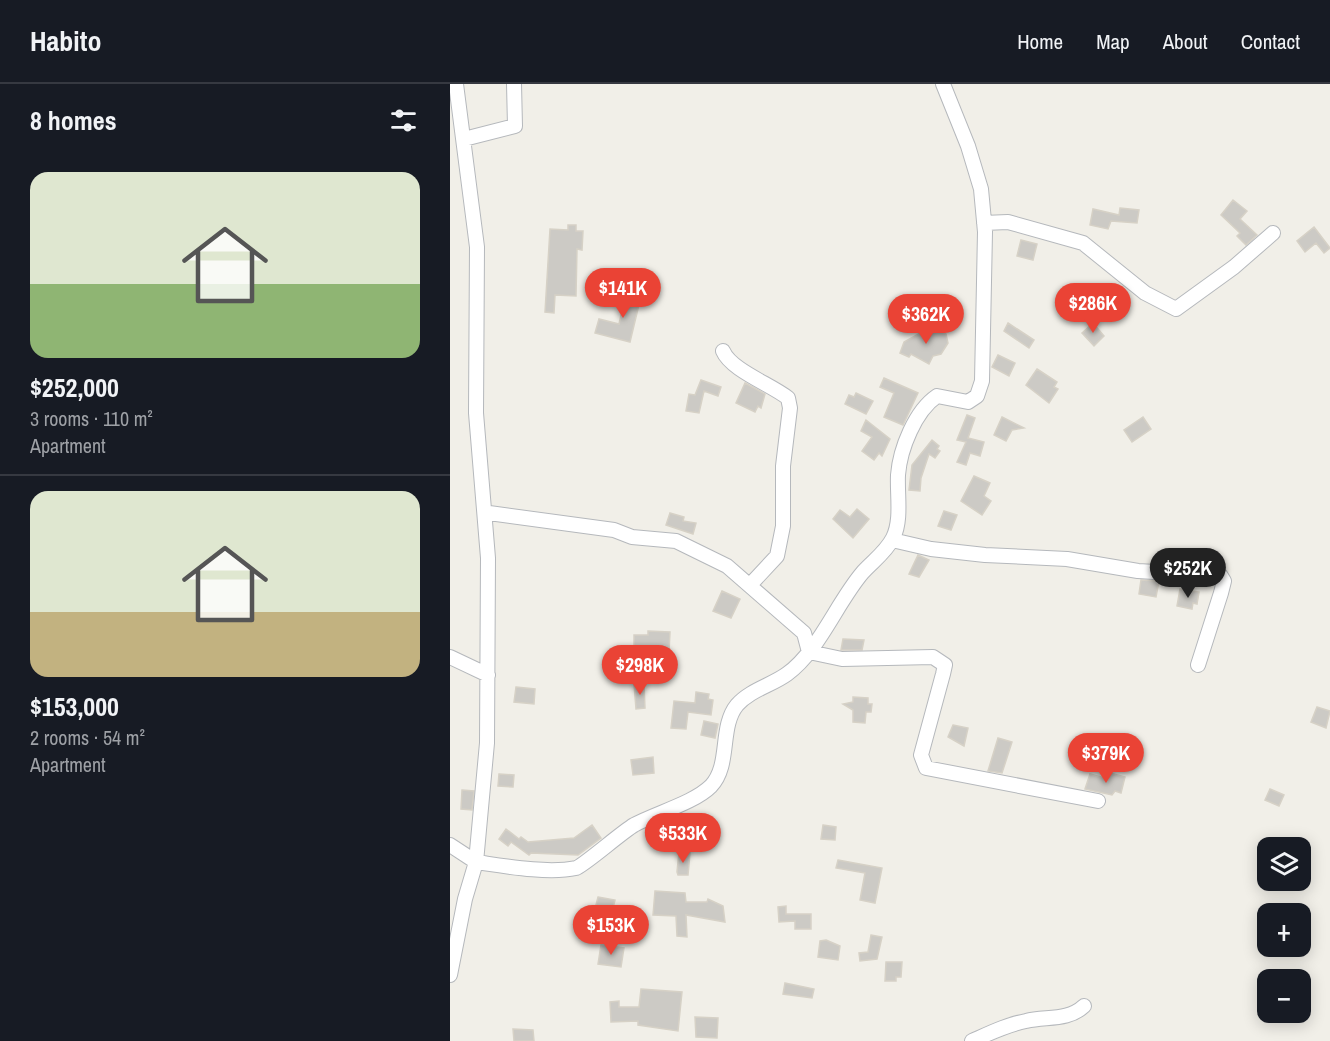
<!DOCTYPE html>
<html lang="en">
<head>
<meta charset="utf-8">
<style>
	:root { --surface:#171b24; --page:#20242c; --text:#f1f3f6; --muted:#9ea1a6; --line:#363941; --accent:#ea4335 }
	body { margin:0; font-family:"Archivo Narrow",sans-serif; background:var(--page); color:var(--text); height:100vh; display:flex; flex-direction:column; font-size:22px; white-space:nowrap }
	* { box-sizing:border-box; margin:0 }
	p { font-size:20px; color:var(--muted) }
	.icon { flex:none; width:33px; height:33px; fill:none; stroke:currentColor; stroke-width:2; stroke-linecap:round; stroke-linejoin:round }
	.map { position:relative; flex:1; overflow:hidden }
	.details { display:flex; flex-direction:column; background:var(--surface); width:450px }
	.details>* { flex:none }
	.buttons { position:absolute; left:807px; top:753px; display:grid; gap:12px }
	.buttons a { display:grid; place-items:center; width:54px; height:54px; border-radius:12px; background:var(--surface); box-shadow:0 3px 15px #0003; font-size:30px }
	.price { position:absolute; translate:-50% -51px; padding:0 14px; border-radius:21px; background:var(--accent); color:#fff; font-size:20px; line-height:39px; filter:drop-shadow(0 2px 3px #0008) }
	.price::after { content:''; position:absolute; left:50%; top:36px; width:18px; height:14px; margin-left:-9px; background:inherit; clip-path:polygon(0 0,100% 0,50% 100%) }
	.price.active { background:#222; color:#fff }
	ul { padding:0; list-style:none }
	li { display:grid; align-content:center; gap:12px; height:318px; padding:0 30px }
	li+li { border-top:2px solid var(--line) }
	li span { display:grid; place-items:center; height:186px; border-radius:18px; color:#555 }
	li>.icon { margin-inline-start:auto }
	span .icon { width:108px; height:108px; fill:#fffc; stroke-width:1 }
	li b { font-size:26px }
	h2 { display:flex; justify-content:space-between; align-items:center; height:72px; padding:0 30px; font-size:26px }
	header { display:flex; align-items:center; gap:36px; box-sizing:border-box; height:84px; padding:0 30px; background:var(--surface); border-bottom:2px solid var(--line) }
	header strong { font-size:28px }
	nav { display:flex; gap:33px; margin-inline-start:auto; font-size:21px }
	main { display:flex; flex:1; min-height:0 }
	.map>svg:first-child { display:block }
</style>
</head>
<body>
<header>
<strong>Habito</strong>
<nav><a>Home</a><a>Map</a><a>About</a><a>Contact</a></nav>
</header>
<main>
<section class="details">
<h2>8 homes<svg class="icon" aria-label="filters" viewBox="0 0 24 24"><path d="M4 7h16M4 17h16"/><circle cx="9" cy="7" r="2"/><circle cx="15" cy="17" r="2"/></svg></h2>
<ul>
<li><span style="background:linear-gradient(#dfe7d0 60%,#8fb573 0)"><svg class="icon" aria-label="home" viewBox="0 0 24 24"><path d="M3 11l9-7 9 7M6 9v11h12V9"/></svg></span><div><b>$252,000</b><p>3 rooms · 110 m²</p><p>Apartment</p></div></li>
<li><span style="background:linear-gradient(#dfe7d0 65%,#c2b280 0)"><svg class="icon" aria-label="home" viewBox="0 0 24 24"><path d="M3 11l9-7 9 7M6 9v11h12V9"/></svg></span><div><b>$153,000</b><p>2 rooms · 54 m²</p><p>Apartment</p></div></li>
</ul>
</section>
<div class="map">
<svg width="880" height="957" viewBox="0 0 880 957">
	<rect width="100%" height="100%" fill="#f1efe8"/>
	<path fill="#cccac5" stroke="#d6d1c6" stroke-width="1.5" d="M783,116L797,127L790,135L807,151L796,161L787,152L790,149L771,131Z
		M670,124L689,126L687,139L661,137L658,145L640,141L643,125L669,131Z
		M118,141H126V147H133L132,166L127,165L126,212L105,211L104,229L95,228L100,145L118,146Z
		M864,143L880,164L874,169L866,159L855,168L847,157Z
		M571,156L587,160L583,176L567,172Z
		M177,205L192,208L180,258L145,249L149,235L169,240Z
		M558,239L584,256L579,264L554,247Z
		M643,239L654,252L644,262L632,249Z
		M481,243L496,250L498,259L491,270L483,272L479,280L461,270L459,273L450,269L454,258Z
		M548,271L565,279L559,292L542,283Z
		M587,285L607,298L604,303L608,305L599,319L576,301Z
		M434,294L468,309L453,341L434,333L444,309L430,303Z
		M251,296L271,303L268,312L254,307L249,329L236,327L239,310L245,311Z
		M295,299L315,310L311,324L308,322L305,328L286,319Z
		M406,309L423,317L416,330L395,320L399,311L404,313Z
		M517,331L525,334L518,354L534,358L530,372L520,369L516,381L507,378L516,358L507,356Z
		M552,333L574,344L562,346L556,357L544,351Z
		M693,333L701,345L682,358L674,346Z
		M416,336L440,355L432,372L429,369L424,376L412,367L422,353L411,347Z
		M482,356L489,362L487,365L490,367L485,374L479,370L471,394L470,407L459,406L462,381Z
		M524,392L540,399L534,412L541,417L532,431L511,417Z
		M407,425L419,435L403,454L383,435L390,426L400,433Z
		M494,427L507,431L501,446L488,442Z
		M220,429L234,433L233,437L246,439L243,450L216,441Z
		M468,471L479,476L469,493L459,490Z
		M691,496L709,497L706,513L689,510Z
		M730,505L749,508L747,520L743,519L742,525L727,522Z
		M272,507L290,515L281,534L263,527Z
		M198,547L220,548L219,568H213L212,571H203L197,566H184V551H198Z
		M393,555L414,556L412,566H391Z
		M194,599L195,624L186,625L184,600Z
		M66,603L85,605L84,620L64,618Z
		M246,608L259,610L258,615L263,616L261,631L238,628L236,645L221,644L224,617L245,619Z
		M403,613L418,614V620H422L421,628H416L415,639L403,638V626L393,620L403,618Z
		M867,623L880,627L876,644L861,638Z
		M254,637L268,640L265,654L251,651Z
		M503,641L518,644L514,662L498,653Z
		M548,654L562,658L552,689L538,687Z
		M203,673L204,689L183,691L181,676Z
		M660,689L675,693L671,709L665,707L662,711L635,705L640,690L658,695Z
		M49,690L64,691L63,703L48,702Z
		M820,705L834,711L829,722L815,716Z
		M12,706L24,707L22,726L11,725Z
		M142,741L151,754L128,771L81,769L79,771L61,758L58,762L49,755L56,745L69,755L71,753L78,758L124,754Z
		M373,741L386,743L385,756L371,755Z
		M229,768L240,769L238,791H228L227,788Z
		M388,776L432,784L425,819L410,816L415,789L386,784Z
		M205,807L235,809L236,818H257L258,815L273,822L275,838L236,831L237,853L227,852L226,832L203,831Z
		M148,813L165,816L162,828L180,831L176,850L140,844Z
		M336,822V830H361V845H345V837L329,838L328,823Z
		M421,851L432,853L427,875L410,877L409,869L418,868Z
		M376,856L390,862L388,876L368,873L370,857Z
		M151,861L174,864L171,883L148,880Z
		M436,878H452L451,893H446V897H435Z
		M335,899L364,905L362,914L333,910Z
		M191,905L232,908L228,947L188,941V937L161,938L160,918L169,917V923H189Z
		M245,933L268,934L267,954L246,953Z
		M63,945L83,946L84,957H64Z"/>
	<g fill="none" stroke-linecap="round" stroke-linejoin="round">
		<g stroke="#b5b8bc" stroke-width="16">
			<path id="minor" d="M6,0L27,163L26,329L38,474L37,659L26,778
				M14,55L65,42L64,0
				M534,139L558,138L633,159L695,209L726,225L784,183L823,149
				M273,267C281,286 320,300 338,314L340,324L333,382V442L327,472L300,501
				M39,429L164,446L182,453L226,457L277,482L354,549L359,568L392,575L483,573L495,581L493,590L471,671L476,684L648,717
				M442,456L481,465L535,471L617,475L688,487L771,492L774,497L771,509L748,581
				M0,573L38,591
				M0,761L26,778
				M0,891L15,815L26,778C54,782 98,790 126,784C133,782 172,748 184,741C206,729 244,719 261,702C281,681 269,643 287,621C300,606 322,601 337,590C369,567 387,518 413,488C423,477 436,468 443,454C452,436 447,411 448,391C450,365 465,327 487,312L518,318L527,312L532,297L535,148L531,105L518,62L493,0
				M522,957C540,949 556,941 576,937C596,932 618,937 634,922"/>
		</g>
		<use href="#minor" stroke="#fff" stroke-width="14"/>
	</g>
</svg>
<div class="buttons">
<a><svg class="icon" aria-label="layers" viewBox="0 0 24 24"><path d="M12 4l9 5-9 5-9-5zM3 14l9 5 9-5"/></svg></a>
<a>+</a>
<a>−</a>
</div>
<b class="price" style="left:173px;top:235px">$141K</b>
<b class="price" style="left:643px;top:250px">$286K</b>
<b class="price" style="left:476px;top:261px">$362K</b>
<b class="price active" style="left:738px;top:515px">$252K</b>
<b class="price" style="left:190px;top:612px">$298K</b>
<b class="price" style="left:656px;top:700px">$379K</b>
<b class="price" style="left:233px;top:780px">$533K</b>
<b class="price" style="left:161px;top:872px">$153K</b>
</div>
</main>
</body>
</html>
